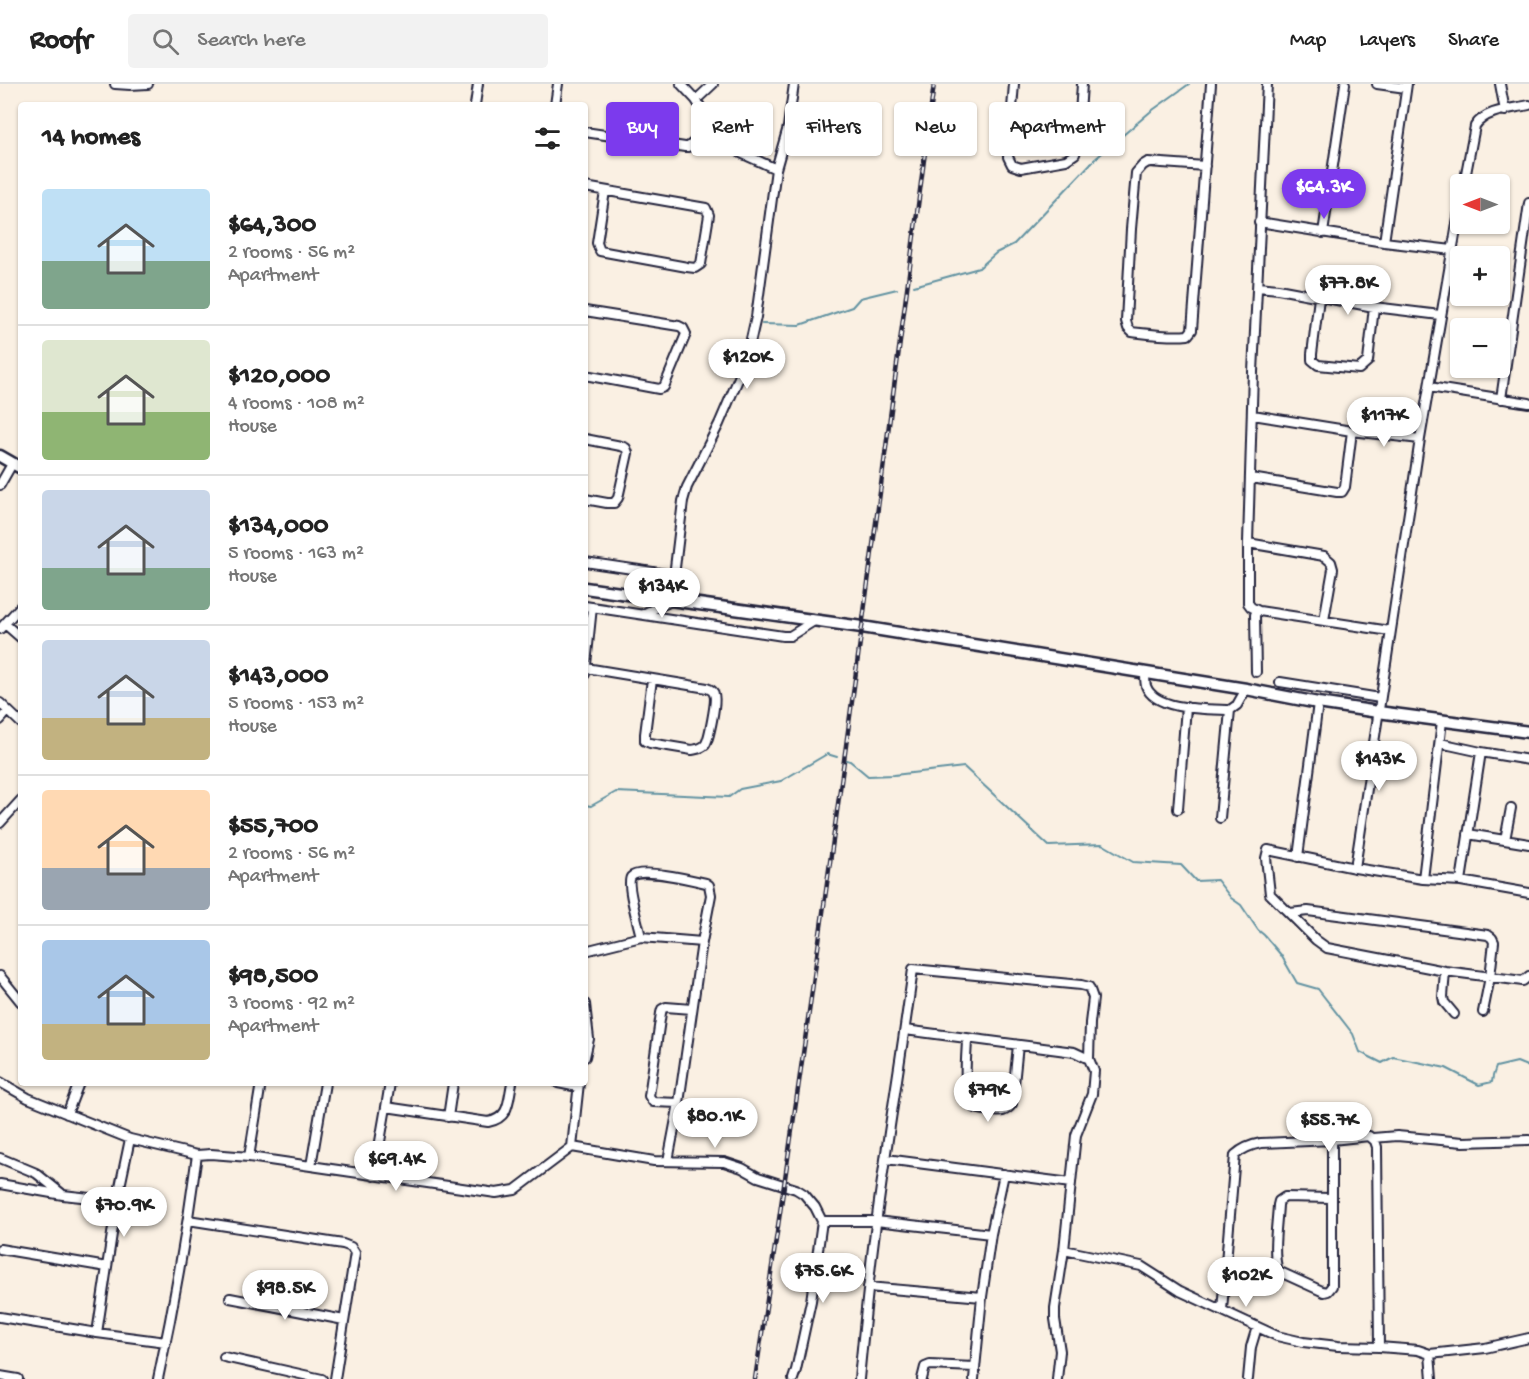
<!DOCTYPE html>
<html lang="en">
<head>
<meta charset="utf-8">
<style>
	:root { --surface:#fff; --page:#f2f2f2; --text:#222; --muted:#767676; --line:#e0e0e0; --accent:#7c3aed }
	body { margin:0; font-family:"Gochi Hand",sans-serif; background:var(--page); color:var(--text); height:100vh; display:flex; flex-direction:column; font-size:22px; white-space:nowrap }
	* { box-sizing:border-box; margin:0 }
	p { font-size:20px; color:var(--muted) }
	.icon { flex:none; width:33px; height:33px; fill:none; stroke:currentColor; stroke-width:2; stroke-linecap:round; stroke-linejoin:round }
	.map { position:relative; flex:1; overflow:hidden }
	.drawer { position:absolute; left:18px; top:18px; width:570px; height:984px; display:flex; flex-direction:column; background:var(--surface); border-radius:6px; box-shadow:0 2px 4px #0004 }
	.drawer>* { flex:none }
	.guide { position:absolute; left:606px; top:18px; width:570px; height:54px; display:flex; gap:12px }
	.needle { width:39px; rotate:270deg }
	.buttons { position:absolute; left:1450px; top:90px; display:grid; gap:12px }
	.buttons a { display:grid; place-items:center; width:60px; height:60px; border-radius:6px; background:var(--surface); box-shadow:0 2px 4px #0004; font-size:30px }
	.price { position:absolute; translate:-50% -51px; padding:0 14px; border-radius:21px; background:#fff; color:#222; font-size:20px; line-height:39px; filter:drop-shadow(0 2px 3px #0008) }
	.price::after { content:''; position:absolute; left:50%; top:36px; width:18px; height:14px; margin-left:-9px; background:inherit; clip-path:polygon(0 0,100% 0,50% 100%) }
	.price.on { background:var(--accent); color:#fff }
	ul { padding:0; list-style:none }
	li { display:flex; align-items:center; gap:18px; height:150px; padding:0 24px }
	li+li { border-top:2px solid var(--line) }
	li span { display:grid; place-items:center; flex:none; width:168px; height:120px; border-radius:6px; color:#555 }
	li>.icon { margin-inline-start:auto }
	span .icon { width:72px; height:72px; fill:#fffc; stroke-width:1 }
	li b { font-size:26px }
	h2 { display:flex; justify-content:space-between; align-items:center; height:72px; padding:0 24px; font-size:26px }
	.tag { padding:0 21px; border-radius:6px; background:var(--surface); box-shadow:0 2px 4px #0004; font-size:21px; line-height:54px }
	.tag.on { background:var(--accent); color:#fff }
	header { display:flex; align-items:center; gap:36px; box-sizing:border-box; height:84px; padding:0 30px; background:var(--surface); border-bottom:2px solid var(--line) }
	header strong { font-size:28px }
	nav { display:flex; gap:33px; margin-inline-start:auto; font-size:21px }
	.search { width:420px; height:54px; background:var(--page); display:flex; align-items:center; gap:15px; box-sizing:border-box; padding:0 21px; border-radius:6px; color:var(--muted); font-size:22px }
	.map>svg:first-child { display:block }
</style>
</head>
<body>
<header>
<strong>Roofr</strong>
<div class="search"><svg class="icon" aria-label="search" viewBox="0 0 24 24"><circle cx="10" cy="10" r="6"/><path d="M15 15l6 6"/></svg>Search here</div>
<nav><a>Map</a><a>Layers</a><a>Share</a></nav>
</header>
<div class="map">
<svg width="1529" height="1295" viewBox="0 0 1529 1295">
	<rect width="100%" height="100%" fill="#faf0e3"/>
	<filter id="ink" filterUnits="userSpaceOnUse"><feTurbulence type="fractalNoise" baseFrequency=".0167" numOctaves="2"/><feDisplacementMap in="SourceGraphic" scale="12" xChannelSelector="R" yChannelSelector="G"/><feConvolveMatrix kernelMatrix="1 2 1 2 8 2 1 2 1" color-interpolation-filters="sRGB"/></filter>
	<g filter="url(#ink)">
		<g fill="none" stroke-linecap="round" stroke-linejoin="round">
			<path stroke="#6393a2" stroke-width="2" d="M914,202L979,184L996,169L1014,160L1094,76L1150,28L1189,0
				M762,240L800,241L852,223L860,214L897,205
				M847,676L850,677L868,692L894,691L964,683L1049,762L1102,760L1133,778L1181,781L1196,797L1217,796L1231,814L1241,821L1258,846L1264,851L1281,871L1297,899L1318,905L1353,950L1360,968L1382,979L1393,973L1446,984L1479,1001L1492,998L1493,992L1496,983L1517,978L1529,983
				M585,721L591,722L616,708L729,713L740,705L781,697L827,670L837,673"/>
			<g stroke="#22223b" stroke-width="12">
				<path id="street" d="M115,0L130,1L148,0
					M681,0L696,16L713,43L741,69L776,85
					M1014,0L1008,73L1012,81L1021,84L1066,76L1075,70L1078,60L1082,0
					M1267,0L1253,288L1248,459V519L1251,523L1259,527L1390,547
					M1377,0L1406,4
					M1500,0L1505,27
					M696,16L713,0
					M475,21L478,0
					M555,21L558,0
					M585,48L685,63H688L713,43
					M1205,82L1148,78L1143,81L1136,89L1131,145L1126,237L1128,244L1132,248C1150,250 1169,253 1188,251L1192,246L1211,0
					M1464,100L1475,42C1485,26 1511,25 1529,21
					M585,103L706,124L709,131L701,180L695,184L687,183L600,167L597,159L605,107
					M1259,138L1384,158L1452,166
					M1323,149L1345,0
					M1384,158L1407,0
					M1258,203L1278,205L1374,223L1440,231
					M1319,214L1312,270V276L1318,281L1359,285L1368,277L1374,223
					M585,227L679,242L683,244L686,250L664,303L659,305L585,291
					M1429,303L1529,319
					M1501,315L1529,119
					M1352,347L1420,355
					M585,355L621,362L626,364L628,369L618,414L614,419H607L585,415
					M1251,394L1337,408H1342L1345,403L1352,347L1253,331
					M0,401L12,380
					M1248,459L1324,472L1331,478L1333,485L1324,536
					M585,478L673,491
					M585,522L783,552H790L814,537
					M643,530L671,517L683,417L687,403L719,340L740,291L749,264L756,233L776,85L788,43L794,0
					M1255,531L1256,588
					M5,540L21,554
					M0,545L21,522
					M586,584L707,604C711,606 713,606 714,610C717,616 709,656 705,661C701,665 697,665 692,666L650,659L645,657V650L652,595
					M1145,588C1145,592 1145,598 1146,602C1155,627 1208,625 1230,626L1237,621L1246,605
					M585,590L592,523
					M1280,598L1380,614
					M0,619L21,639
					M0,636L8,627
					M1442,637L1423,795L1461,797L1529,809
					M1440,659L1481,668L1461,797
					M1481,668L1529,676
					M1178,725L1186,623
					M1220,734L1230,626
					M0,739L21,716
					M1468,750L1529,760
					M1505,756L1511,724
					M1298,773L1318,619
					M1355,784L1420,355L1461,116
					M1423,795L1355,784L1268,766L1266,774L1270,810L1316,856L1327,864L1445,887L1523,897L1529,892
					M1290,829L1308,827L1488,851L1492,854L1494,858L1490,893L1483,928
					M641,853L702,858
					M585,867L641,853C639,843 626,800 631,793C639,783 693,796 706,799L709,801L711,811L702,858L679,1019L668,1077
					M1445,887L1443,913L1444,918L1454,930
					M0,892L21,918
					M585,920L589,955L585,973
					M905,946L1074,968L1089,975
					M967,954C967,970 961,1012 974,1023C978,1026 986,1026 992,1027C1001,1028 1006,1028 1012,1020L1018,961
					M0,998L28,1014L130,1055L197,1071C187,1146 174,1221 158,1295
					M558,999L578,1003
					M579,999L572,1063L654,1077L724,1078L742,1084L758,1093L796,1105L804,1110L815,1123L822,1137H876L991,1150
					M679,1019L653,1018L649,1012L661,929L662,925L666,923L692,925
					M386,1023L390,999
					M67,1030L79,999
					M448,1033L453,999
					M1373,1054L1397,1052L1463,1058L1529,1056
					M197,1071L211,1070L249,1073L496,1109L515,1106L572,1063
					M249,1073L261,999
					M0,1074L36,1089L61,1109
					M886,1075L1071,1099
					M311,1082L325,999
					M374,1092L386,1023L488,1038C510,1034 508,1017 512,999
					M0,1100L63,1111L117,1117
					M1331,1114L1285,1113L1279,1117L1278,1121C1277,1141 1272,1168 1278,1187L1324,1208L1328,1207L1332,1202V1056
					M188,1136L343,1160L351,1163L355,1169L335,1295
					M0,1165L107,1183
					M1064,1166L1141,1182L1180,1207L1277,1252L1303,1258L1338,1262L1379,1263L1418,1266L1430,1270
					M868,1203L982,1213L991,1150L1004,1090
					M230,1214L344,1236
					M1222,1226L1235,1071C1243,1064 1250,1061 1261,1059L1332,1056L1369,1052L1375,1057L1377,1063L1379,1263
					M0,1233L97,1249L166,1258
					M97,1249L117,1117L130,1055
					M224,1273L322,1295
					M0,1292L18,1295
					M793,1295L796,1286L811,1217L822,1137
					M859,1295C864,1243 869,1191 876,1140C887,1054 902,970 913,885L1081,901L1089,903L1093,914L1090,939L1089,975L1094,987L1092,1010L1076,1051L1064,1166L1055,1224V1235L1060,1267L1057,1295
					M922,1295L925,1283L930,1281L974,1283
					M974,1295L982,1213
					M1248,1295L1251,1263L1257,1243
					M1432,1295L1430,1270L1485,1264L1529,1254"/>
			</g>
			<g stroke="#22223b" stroke-width="15">
				<path id="secondary" d="M0,372L21,384
					M585,504L862,543L1246,605L1318,619L1378,628L1529,648"/>
			</g>
			<use href="#street" stroke="#fff" stroke-width="8"/>
			<use href="#secondary" stroke="#fff" stroke-width="10"/>
			<g stroke="#22223b" stroke-width="4.5">
				<path id="rail" d="M755,1295C821,864 877,432 934,0"/>
			</g>
			<use href="#rail" stroke="#fff" stroke-width="2" stroke-dasharray="7" stroke-linecap="butt"/>
		</g>
	</g>
</svg>
<div class="buttons">
<a><svg class="needle" viewBox="-14 -14 28 28"><path d="M0-13l5 13h-10z" fill="#e53935"/><path d="M0 13l5-13h-10z" fill="#767676"/></svg></a>
<a>+</a>
<a>−</a>
</div>
<b class="price on" style="left:1324px;top:136px">$64.3K</b>
<b class="price" style="left:1348px;top:232px">$77.8K</b>
<b class="price" style="left:747px;top:306px">$120K</b>
<b class="price" style="left:1384px;top:364px">$117K</b>
<b class="price" style="left:662px;top:535px">$134K</b>
<b class="price" style="left:1379px;top:708px">$143K</b>
<b class="price" style="left:988px;top:1039px">$79K</b>
<b class="price" style="left:715px;top:1065px">$80.1K</b>
<b class="price" style="left:1329px;top:1069px">$55.7K</b>
<b class="price" style="left:396px;top:1108px">$69.4K</b>
<b class="price" style="left:124px;top:1154px">$70.9K</b>
<b class="price" style="left:823px;top:1220px">$75.6K</b>
<b class="price" style="left:1246px;top:1224px">$102K</b>
<b class="price" style="left:285px;top:1237px">$98.5K</b>
<div class="guide">
<a class="tag on">Buy</a>
<a class="tag">Rent</a>
<a class="tag">Filters</a>
<a class="tag">New</a>
<a class="tag">Apartment</a>
</div>
<section class="drawer">
<h2>14 homes<svg class="icon" aria-label="filters" viewBox="0 0 24 24"><path d="M4 7h16M4 17h16"/><circle cx="9" cy="7" r="2"/><circle cx="15" cy="17" r="2"/></svg></h2>
<ul>
<li><span style="background:linear-gradient(#bfe0f5 60%,#7fa58c 0)"><svg class="icon" aria-label="home" viewBox="0 0 24 24"><path d="M3 11l9-7 9 7M6 9v11h12V9"/></svg></span><div><b>$64,300</b><p>2 rooms · 56 m²</p><p>Apartment</p></div></li>
<li><span style="background:linear-gradient(#dfe7d0 60%,#8fb573 0)"><svg class="icon" aria-label="home" viewBox="0 0 24 24"><path d="M3 11l9-7 9 7M6 9v11h12V9"/></svg></span><div><b>$120,000</b><p>4 rooms · 108 m²</p><p>House</p></div></li>
<li><span style="background:linear-gradient(#c9d6e8 65%,#7fa58c 0)"><svg class="icon" aria-label="home" viewBox="0 0 24 24"><path d="M3 11l9-7 9 7M6 9v11h12V9"/></svg></span><div><b>$134,000</b><p>5 rooms · 163 m²</p><p>House</p></div></li>
<li><span style="background:linear-gradient(#c9d6e8 65%,#c2b280 0)"><svg class="icon" aria-label="home" viewBox="0 0 24 24"><path d="M3 11l9-7 9 7M6 9v11h12V9"/></svg></span><div><b>$143,000</b><p>5 rooms · 153 m²</p><p>House</p></div></li>
<li><span style="background:linear-gradient(#ffd9b3 65%,#9aa5b1 0)"><svg class="icon" aria-label="home" viewBox="0 0 24 24"><path d="M3 11l9-7 9 7M6 9v11h12V9"/></svg></span><div><b>$55,700</b><p>2 rooms · 56 m²</p><p>Apartment</p></div></li>
<li><span style="background:linear-gradient(#a9c7e8 70%,#c2b280 0)"><svg class="icon" aria-label="home" viewBox="0 0 24 24"><path d="M3 11l9-7 9 7M6 9v11h12V9"/></svg></span><div><b>$98,500</b><p>3 rooms · 92 m²</p><p>Apartment</p></div></li>
</ul>
</section>
</div>
</body>
</html>
